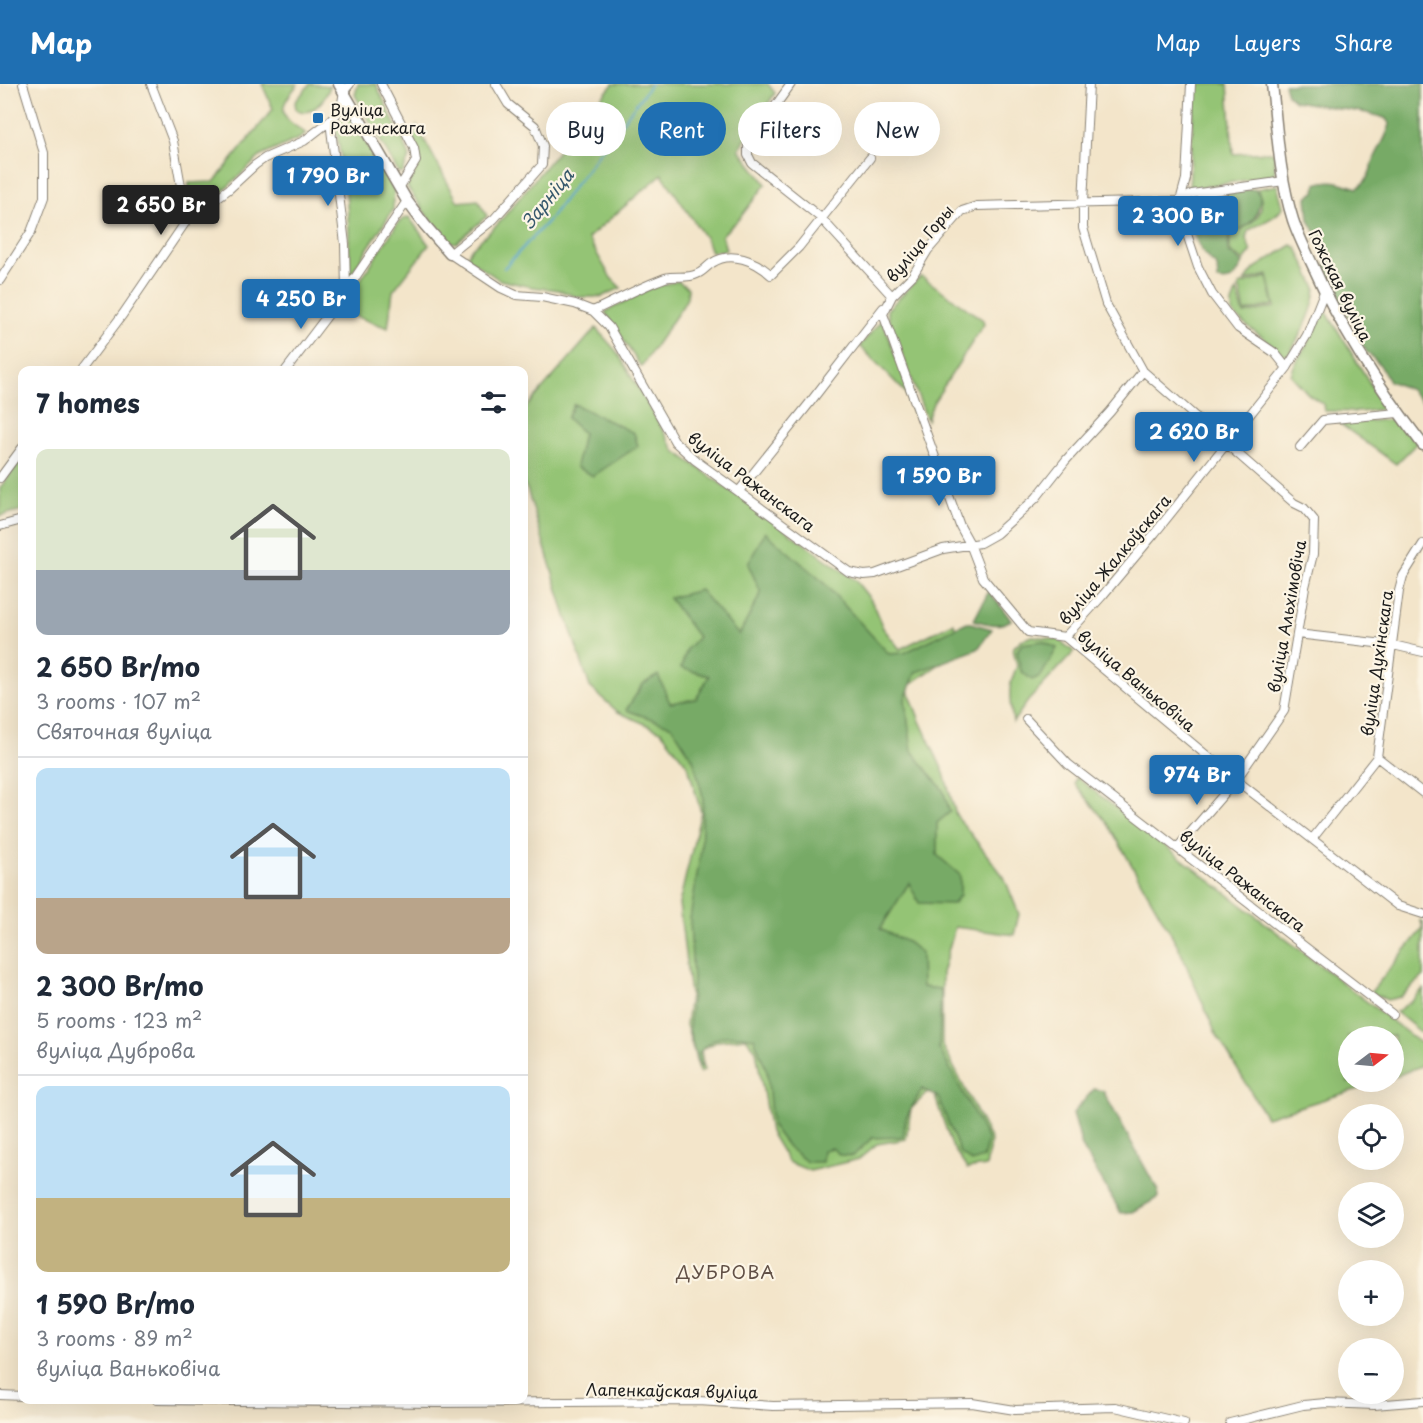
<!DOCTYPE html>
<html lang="en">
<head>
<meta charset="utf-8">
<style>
	:root { --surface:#fff; --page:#f6f6f7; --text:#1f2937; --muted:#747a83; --line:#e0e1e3; --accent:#1f6fb2 }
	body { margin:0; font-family:"Playpen Sans",sans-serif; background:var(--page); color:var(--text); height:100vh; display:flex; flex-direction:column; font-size:22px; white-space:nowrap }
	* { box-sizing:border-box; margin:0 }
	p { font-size:20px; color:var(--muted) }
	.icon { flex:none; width:33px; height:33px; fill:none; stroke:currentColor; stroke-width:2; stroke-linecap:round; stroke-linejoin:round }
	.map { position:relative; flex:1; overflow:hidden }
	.sheet { position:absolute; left:18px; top:282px; width:510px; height:1038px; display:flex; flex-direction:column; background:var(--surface); border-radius:12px; box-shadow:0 6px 24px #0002 }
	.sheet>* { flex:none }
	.banner { position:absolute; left:546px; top:18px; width:570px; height:54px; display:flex; gap:12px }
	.needle { width:39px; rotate:74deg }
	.controls { position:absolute; left:1338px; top:942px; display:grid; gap:12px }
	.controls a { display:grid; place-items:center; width:66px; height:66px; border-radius:50%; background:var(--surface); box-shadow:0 6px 24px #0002; font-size:30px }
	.price { position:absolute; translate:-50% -51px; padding:0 14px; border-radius:6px; background:var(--accent); color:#fff; font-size:20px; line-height:39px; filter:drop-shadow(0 2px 3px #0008) }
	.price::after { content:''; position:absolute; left:50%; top:36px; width:18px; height:14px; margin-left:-9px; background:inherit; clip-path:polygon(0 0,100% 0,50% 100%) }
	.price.active { background:#222; color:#fff }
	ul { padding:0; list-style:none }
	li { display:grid; align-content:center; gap:12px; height:318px; padding:0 18px }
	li+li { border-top:2px solid var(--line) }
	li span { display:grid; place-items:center; height:186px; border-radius:12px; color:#555 }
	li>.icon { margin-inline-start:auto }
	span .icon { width:108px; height:108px; fill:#fffc; stroke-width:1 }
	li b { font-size:26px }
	h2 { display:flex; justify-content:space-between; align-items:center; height:72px; padding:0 18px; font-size:26px }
	.chip { padding:0 21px; border-radius:27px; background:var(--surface); box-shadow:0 6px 24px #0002; font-size:21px; line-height:54px }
	.chip.active { background:var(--accent); color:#fff }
	header { display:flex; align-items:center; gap:36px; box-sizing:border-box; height:84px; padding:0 30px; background:var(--accent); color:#fff }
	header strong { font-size:28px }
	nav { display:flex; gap:33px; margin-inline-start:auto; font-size:21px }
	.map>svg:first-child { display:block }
</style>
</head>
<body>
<header>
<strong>Map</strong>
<nav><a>Map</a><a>Layers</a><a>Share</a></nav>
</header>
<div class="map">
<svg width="1423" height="1339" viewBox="0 0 1423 1339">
	<rect width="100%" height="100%" fill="#fcf5e5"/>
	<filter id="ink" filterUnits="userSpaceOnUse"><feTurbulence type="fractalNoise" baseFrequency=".0167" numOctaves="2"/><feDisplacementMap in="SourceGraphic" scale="12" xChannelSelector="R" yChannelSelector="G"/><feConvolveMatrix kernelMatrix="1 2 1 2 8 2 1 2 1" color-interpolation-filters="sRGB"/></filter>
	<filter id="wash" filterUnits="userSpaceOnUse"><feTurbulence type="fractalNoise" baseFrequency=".008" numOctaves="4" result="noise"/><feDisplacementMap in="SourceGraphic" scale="24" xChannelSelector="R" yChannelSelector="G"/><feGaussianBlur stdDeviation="1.35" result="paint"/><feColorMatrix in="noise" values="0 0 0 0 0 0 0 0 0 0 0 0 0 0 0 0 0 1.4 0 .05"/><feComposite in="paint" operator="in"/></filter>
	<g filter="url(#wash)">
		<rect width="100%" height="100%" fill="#f3e5ca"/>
		<path fill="#94c474" stroke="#587048" stroke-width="1.5" d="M262,0H298C287,14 274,27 294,41C298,44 302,46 306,50L300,54L261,72L224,106L195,126L189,121V99L214,98L273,25Z
			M310,0L330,2C326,15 311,35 296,25L295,18Z
			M358,0H376L410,72L402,90L398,88L355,11Z
			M613,0H768L775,9L739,65L766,100L739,135L722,151L726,166L711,168L706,155L662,90L588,154L611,194L621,204L601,213H577L559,206L532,203L500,196L467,174L470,166L498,140Z
			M1195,0H1228L1233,70L1271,68L1274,69L1275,88L1271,92L1189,105Z
			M344,32L351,34L394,106L393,126L349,193C351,145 346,90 335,43Z
			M417,42L458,118L478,116L487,132L456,159L445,157L407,103C420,80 423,77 412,53Z
			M1277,101L1283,123C1276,135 1259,139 1248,147L1246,154L1251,168L1244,177L1230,168V152C1250,142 1271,130 1257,105Z
			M409,133L429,161L393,207L388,244L340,227L398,139L403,135Z
			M1292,161L1297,164L1316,204C1314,229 1301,249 1289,270L1283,271C1268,254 1247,245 1232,228V219L1237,206L1244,230L1275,223L1268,191L1245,197L1255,184Z
			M921,192L983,236L984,240L933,319L927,336L889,235L887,226Z
			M1267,193L1274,221L1245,228L1239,201Z
			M678,197L688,204L687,214L682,223L641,283L605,228L650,204Z
			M1326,227L1382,319V325L1360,328L1324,327L1323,320L1308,310L1291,291L1294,282Z
			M880,238H883L918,333L916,335L906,309L860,262Z
			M596,244L617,268L675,367L855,496L871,516L883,544L900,565L953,539L968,560L907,603L920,637L944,689L956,731L1004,793L1019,830L1014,851L955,843L942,889V960L991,1056L986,1082L967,1085L952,1062L932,1004L911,1025L906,1055L877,1060L859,1075L810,1087L788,1078L770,1048L756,966L746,954L718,957L701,966L704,986L700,989L686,941L690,911L679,820L701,728L688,682L661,647L618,628L590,603L566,532L527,405L524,400V326Z
			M1398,335L1417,359L1396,380L1339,339Z
			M22,374V426L0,432V404Z
			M1033,552L1059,556L1074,568L1028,617L1013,638C1009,614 1007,604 1017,582L1013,564L1021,556Z
			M1076,693L1423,961V981L1394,993V952H1348V998H1381L1266,1033L1215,948L1178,862L1108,740L1075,700Z
			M1421,837L1423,838V893L1400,913L1387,916L1371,908L1423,844Z
			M1423,905V950L1396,928L1414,915Z"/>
		<path fill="#7a6" stroke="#4a6341" stroke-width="1.5" d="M1284,0H1423V319L1411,306L1389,297L1380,281L1366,267L1358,253L1362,245L1356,235H1349L1325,184L1328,170L1317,159L1316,149L1309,136L1307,113L1315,108L1316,100C1332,94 1342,99 1357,104C1370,98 1370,83 1376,71C1381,61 1387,52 1390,40L1385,34L1367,29L1295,17L1287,10Z
			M1254,105C1261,110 1261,114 1259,122C1256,139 1243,144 1229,152L1228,168L1243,179C1236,192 1234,199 1218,196L1217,182C1194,166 1192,143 1188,117L1201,111Z
			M574,320L634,349L638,362L593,392L576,383L583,349L567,334Z
			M765,448L822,497L889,570L904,569L967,538L992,545L978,565L916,588L905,615L912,667L943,706L950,728L937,739V771L960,791V811L953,820L919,819L909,799L880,845L909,859L921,869L922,903L941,905L939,964L988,1056L983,1074L972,1078L960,1069L938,1013L922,1005L906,1034L903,1053L872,1054L853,1072L840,1071L832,1064L823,1066L822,1078H807L788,1063L772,1042L767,988L754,954C732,950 712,949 699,970L702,984L697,978L689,945L693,898L690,835L701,766L703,713L693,675L672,642L626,626L643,600L658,591L670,619L696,615L709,592L681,584L687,565L698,553L669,514L700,506L739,551L761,509L748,480Z
			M989,507L1011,536C998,544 988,540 974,536Z
			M1042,557L1057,564L1041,592L1032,596L1021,587L1017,567L1022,560Z
			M1094,1005L1103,1007L1158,1107L1159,1113L1133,1128L1121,1129L1082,1063L1073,1029Z"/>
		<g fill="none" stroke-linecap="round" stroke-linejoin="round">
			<path stroke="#58a4d1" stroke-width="2" d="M504,184L548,137L651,0"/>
		</g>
	</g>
	<g filter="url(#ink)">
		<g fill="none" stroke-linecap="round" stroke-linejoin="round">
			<g stroke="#888073" stroke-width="10">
				<path id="street" d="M381,0L414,64L416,77L399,104
					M496,0L508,20L535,42L543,62L542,81L494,135L450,170L501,204L516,211L542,213L575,220L593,227L609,243L675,358L695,376L849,488L864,491L875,490L943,465L980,459L996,450L1036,414L1066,376L1110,328L1143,287
					M791,0L748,60V71L752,79L821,134L892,212L883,230L960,442L970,460L983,494L1028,548L1065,553L1236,696L1398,822L1423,830
					M1089,0L1083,119V144L1106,220L1143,287L1294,419L1304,424L1314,436L1313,470L1305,503L1284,627L1236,696L1177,764
					M1191,0L1186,95L1180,117L1186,147L1198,183L1212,210L1238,244L1275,269L1287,284
					M330,37L345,160L346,206
					M187,136L229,105L255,81L265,74L304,57L330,37L341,25L344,7L350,0
					M0,196L31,148L44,113V69L23,0
					M890,214L913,191L928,166L962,127L977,122L1180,117L1192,110L1284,97
					M593,227C617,216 640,203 665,194C675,191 687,195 697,190C703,188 707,182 712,179C731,166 756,177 771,191L799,163L870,74
					M81,286L123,230L187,136L173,57L151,0
					M286,286L346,207L407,117
					M1300,363L1323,336L1398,329
					M0,394L22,364
					M739,407L808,321L883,224
					M0,442L22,436
					M1297,550L1393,561L1423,568
					M1065,553L1103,511L1155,449L1287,284L1307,251L1324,208
					M1026,635L1068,680L1392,930
					M1377,673L1423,709
					M1313,754L1377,673L1399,507L1403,492L1423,460
					M0,1311L22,1312
					M157,1316L436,1319L699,1317L773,1322L972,1319L1015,1326L1115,1323L1184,1339
					M1230,1339L1303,1321L1326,1319L1374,1321L1423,1317"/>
			</g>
			<g stroke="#888073" stroke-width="13">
				<path id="secondary" d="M339,0L407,117L424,140L450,170
					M1272,0C1277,45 1279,92 1293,136C1298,151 1306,167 1313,182C1342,247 1380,305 1423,361"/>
			</g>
			<use href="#street" stroke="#fff" stroke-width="8"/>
			<use href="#secondary" stroke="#fff" stroke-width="10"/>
		</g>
	</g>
	<rect fill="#1f6fb2" stroke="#fcf5e5" stroke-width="2" x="312" y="28" width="12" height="12" rx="3"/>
	<g text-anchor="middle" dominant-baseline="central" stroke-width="4.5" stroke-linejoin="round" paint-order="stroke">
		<g font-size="16" fill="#1c1c1c" stroke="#fcf5e5" text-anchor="start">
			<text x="330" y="25">Вуліца<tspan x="330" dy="18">Ражанскага</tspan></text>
		</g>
		<g font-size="16" fill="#1c1c1c" stroke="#fcf5e5">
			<text transform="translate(919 159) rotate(-50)">вуліца Горы</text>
			<text transform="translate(1341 201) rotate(64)">Гожская вуліца</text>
			<text transform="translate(752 397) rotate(37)">вуліца Ражанскага</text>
			<text transform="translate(1114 475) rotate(-50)">вуліца Жалкоўскага</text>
			<text transform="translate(1286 532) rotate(-80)">вуліца Альхімовіча</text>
			<text transform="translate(1376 579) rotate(-82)">вуліца Духінскага</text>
			<text transform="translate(1137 596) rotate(40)">вуліца Ваньковіча</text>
			<text transform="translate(1243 796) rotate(38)">вуліца Ражанскага</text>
			<text transform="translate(672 1306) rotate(1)">Лапенкаўская вуліца</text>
		</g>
		<g font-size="18" font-style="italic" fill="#37596d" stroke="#fcf5e5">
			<text transform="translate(547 114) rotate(-51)">Зарніца</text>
		</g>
		<g font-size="18" letter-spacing="1.5" fill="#615046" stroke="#fcf5e5">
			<text x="726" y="1187">ДУБРОВА</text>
		</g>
	</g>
</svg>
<div class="controls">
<a><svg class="needle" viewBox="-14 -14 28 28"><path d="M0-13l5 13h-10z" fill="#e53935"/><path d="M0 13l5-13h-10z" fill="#747a83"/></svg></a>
<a><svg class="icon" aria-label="locate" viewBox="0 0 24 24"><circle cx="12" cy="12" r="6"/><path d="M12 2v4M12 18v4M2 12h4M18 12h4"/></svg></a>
<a><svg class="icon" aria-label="layers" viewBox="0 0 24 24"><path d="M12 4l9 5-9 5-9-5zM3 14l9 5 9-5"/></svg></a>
<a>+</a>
<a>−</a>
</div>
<b class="price" style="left:328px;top:123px">1 790 Br</b>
<b class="price active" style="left:161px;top:152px">2 650 Br</b>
<b class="price" style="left:1178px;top:163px">2 300 Br</b>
<b class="price" style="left:301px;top:246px">4 250 Br</b>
<b class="price" style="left:1194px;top:379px">2 620 Br</b>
<b class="price" style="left:939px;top:423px">1 590 Br</b>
<b class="price" style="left:1197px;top:722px">974 Br</b>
<div class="banner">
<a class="chip">Buy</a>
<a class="chip active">Rent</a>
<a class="chip">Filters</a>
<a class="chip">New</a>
</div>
<section class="sheet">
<h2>7 homes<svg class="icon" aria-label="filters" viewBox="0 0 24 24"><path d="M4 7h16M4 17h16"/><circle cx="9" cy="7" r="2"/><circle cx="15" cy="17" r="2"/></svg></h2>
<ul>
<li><span style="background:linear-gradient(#dfe7d0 65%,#9aa5b1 0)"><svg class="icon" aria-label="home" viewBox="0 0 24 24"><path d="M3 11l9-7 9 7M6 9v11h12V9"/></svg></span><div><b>2 650 Br/mo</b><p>3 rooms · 107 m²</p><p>Святочная вуліца</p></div></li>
<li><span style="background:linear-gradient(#bfe0f5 70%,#b9a48a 0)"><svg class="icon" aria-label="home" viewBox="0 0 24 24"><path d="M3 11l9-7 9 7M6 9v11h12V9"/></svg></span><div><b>2 300 Br/mo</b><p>5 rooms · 123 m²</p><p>вуліца Дуброва</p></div></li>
<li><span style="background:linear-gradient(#bfe0f5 60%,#c2b280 0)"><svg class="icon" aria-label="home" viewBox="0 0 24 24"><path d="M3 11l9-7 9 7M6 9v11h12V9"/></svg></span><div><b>1 590 Br/mo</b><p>3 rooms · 89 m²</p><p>вуліца Ваньковіча</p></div></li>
</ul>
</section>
</div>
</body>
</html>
